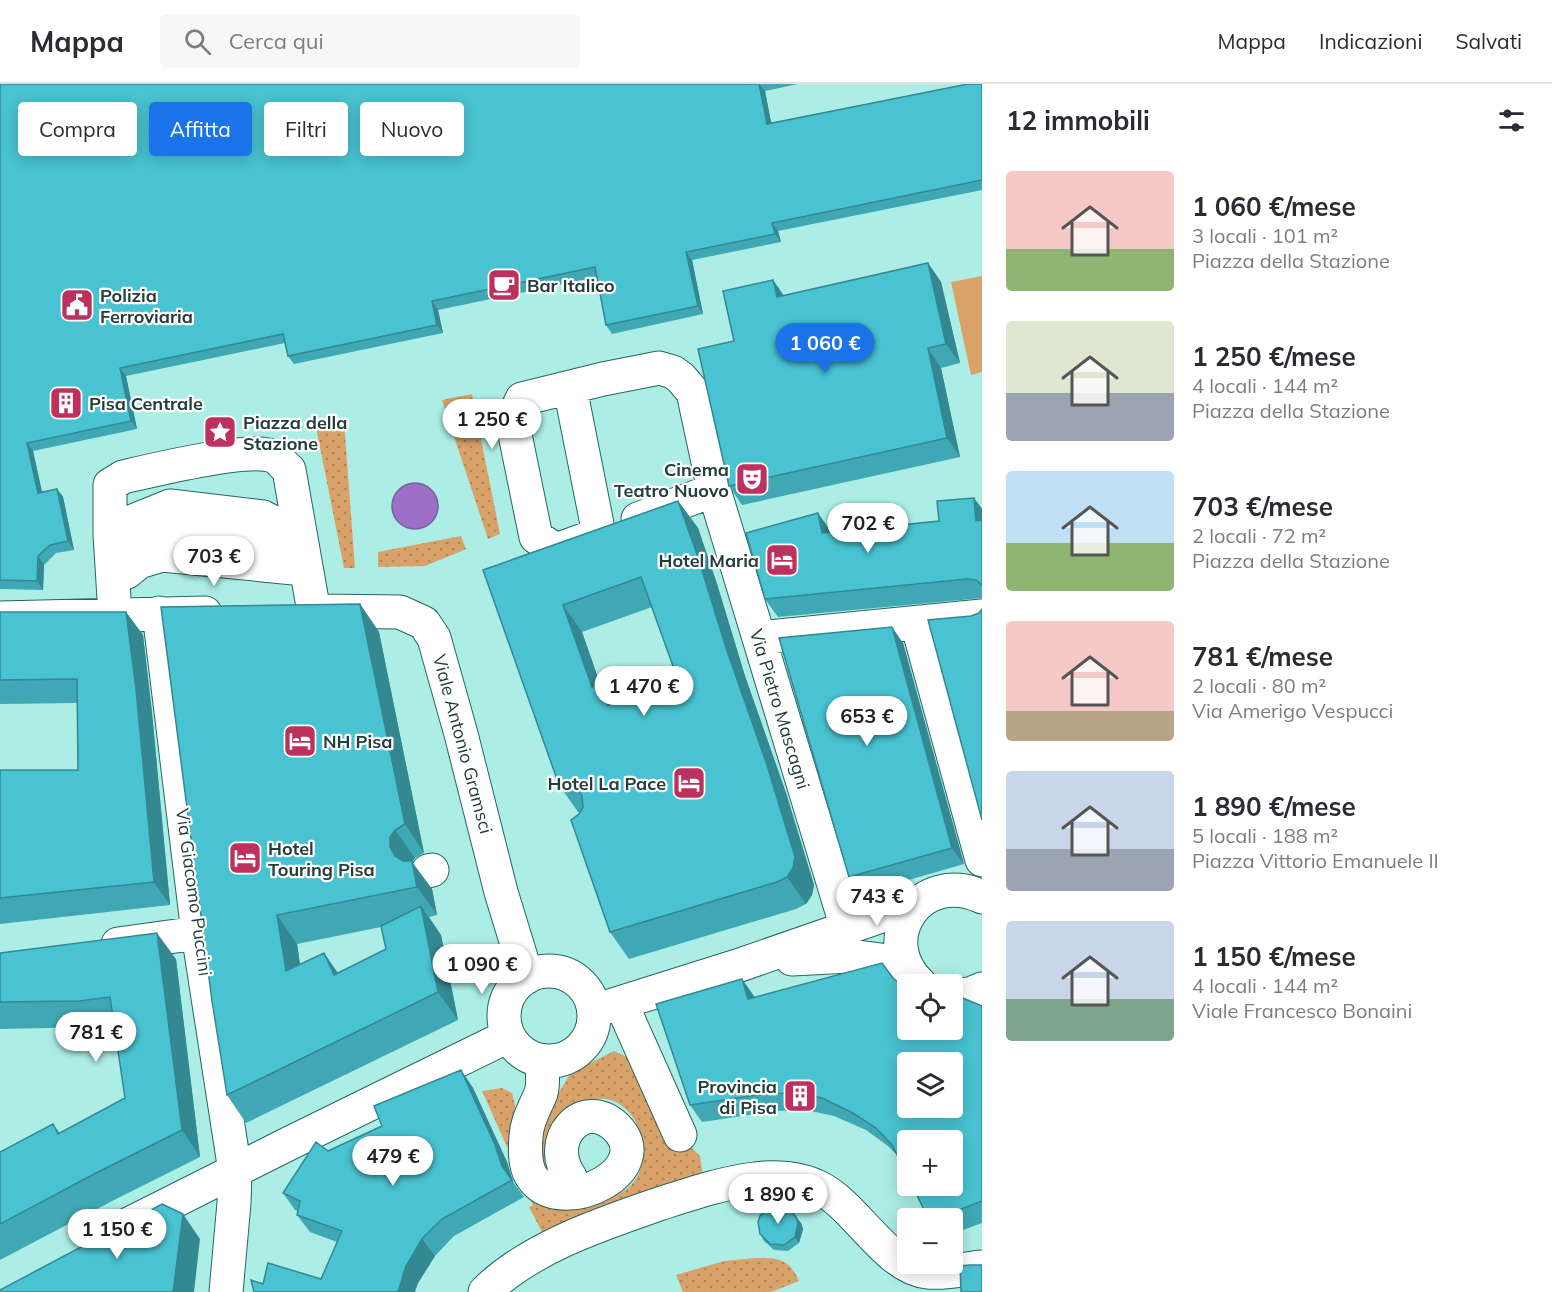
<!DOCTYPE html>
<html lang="it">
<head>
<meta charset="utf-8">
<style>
	:root { --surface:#fff; --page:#f7f7f7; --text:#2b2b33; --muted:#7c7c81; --line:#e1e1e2; --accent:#1a73e8 }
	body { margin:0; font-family:Mulish,sans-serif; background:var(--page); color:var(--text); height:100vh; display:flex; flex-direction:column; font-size:22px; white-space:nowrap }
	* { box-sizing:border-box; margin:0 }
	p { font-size:20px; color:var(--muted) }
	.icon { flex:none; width:33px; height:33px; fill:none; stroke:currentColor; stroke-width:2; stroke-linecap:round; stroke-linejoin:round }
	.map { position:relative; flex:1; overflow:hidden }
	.side { display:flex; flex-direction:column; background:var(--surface); width:570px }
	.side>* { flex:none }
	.banner { position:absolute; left:18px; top:18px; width:570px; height:54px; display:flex; gap:12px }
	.controls { position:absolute; left:897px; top:890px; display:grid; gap:12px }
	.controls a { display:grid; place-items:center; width:66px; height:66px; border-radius:6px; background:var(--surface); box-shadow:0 3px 15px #0003; font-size:30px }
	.price { position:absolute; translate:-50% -51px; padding:0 14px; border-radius:21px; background:#fff; color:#222; font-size:20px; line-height:39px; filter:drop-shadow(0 2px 3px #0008) }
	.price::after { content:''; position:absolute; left:50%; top:36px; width:18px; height:14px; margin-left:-9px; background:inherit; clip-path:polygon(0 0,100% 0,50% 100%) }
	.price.on { background:var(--accent); color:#fff }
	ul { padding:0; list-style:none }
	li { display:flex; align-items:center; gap:18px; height:150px; padding:0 24px }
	li span { display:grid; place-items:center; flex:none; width:168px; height:120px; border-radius:6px; color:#555 }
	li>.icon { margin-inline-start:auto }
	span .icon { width:72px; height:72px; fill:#fffc; stroke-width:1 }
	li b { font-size:26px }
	h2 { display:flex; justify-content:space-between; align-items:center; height:72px; padding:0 24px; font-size:26px }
	.pill { padding:0 21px; border-radius:6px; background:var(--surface); box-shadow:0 3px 15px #0003; font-size:21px; line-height:54px }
	.pill.on { background:var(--accent); color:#fff }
	header { display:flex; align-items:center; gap:36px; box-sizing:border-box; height:84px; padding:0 30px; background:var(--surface); border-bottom:2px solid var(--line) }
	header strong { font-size:28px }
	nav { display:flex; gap:33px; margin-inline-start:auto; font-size:21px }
	.search { width:420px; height:54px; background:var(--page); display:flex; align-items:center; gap:15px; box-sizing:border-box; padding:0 21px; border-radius:6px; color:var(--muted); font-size:22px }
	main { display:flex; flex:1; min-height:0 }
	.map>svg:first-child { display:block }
</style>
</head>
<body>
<header>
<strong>Mappa</strong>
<div class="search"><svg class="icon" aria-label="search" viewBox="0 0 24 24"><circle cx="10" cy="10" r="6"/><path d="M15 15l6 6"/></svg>Cerca qui</div>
<nav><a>Mappa</a><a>Indicazioni</a><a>Salvati</a></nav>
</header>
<main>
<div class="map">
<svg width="982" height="1208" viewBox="0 0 982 1208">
	<defs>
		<pattern id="grass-dots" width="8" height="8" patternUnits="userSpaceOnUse" patternTransform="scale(1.5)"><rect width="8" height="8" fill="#d9a269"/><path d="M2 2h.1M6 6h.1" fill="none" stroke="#b08557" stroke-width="1.8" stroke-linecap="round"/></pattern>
	</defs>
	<rect width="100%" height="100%" fill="#aceee6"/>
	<path fill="url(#grass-dots)" d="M472,310L500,450L488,455L442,316Z
		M344,337L355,484H344L316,343Z
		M461,452L466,465L425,482L378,483V468Z
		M614,967L627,973L659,1037L686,1058L700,1072L703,1092L609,1121L542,1148L529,1123L533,1121L482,1007L502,1004L512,1009L515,1022L513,1034L546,1120C570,1128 581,1123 603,1115C611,1112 622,1109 628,1104C655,1081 644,1027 611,1016C601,1013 588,1016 579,1019C573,1020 564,1025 560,1031C555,1038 550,1069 547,1079L544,1081L540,1074L538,1052L548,1027L564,1000L571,989Z
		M755,1174C778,1174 789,1174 799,1197L771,1208H683L676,1191L724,1177Z"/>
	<path fill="#d9a269" d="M982,192V288L971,291L951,198Z"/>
	<path fill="#9d70c7" stroke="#78619d" stroke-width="1.5" d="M392 422a23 23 0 1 1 46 0a23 23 0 1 1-46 0Z"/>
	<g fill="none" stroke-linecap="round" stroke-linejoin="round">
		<g stroke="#256660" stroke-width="35">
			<path id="minor" d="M570,304L599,450
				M638,435L714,406
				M592,453L556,466L536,453L512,336L522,315L603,295L659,284L673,288L681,294L693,308L714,406L847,844
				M133,470L152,450L175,447L264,457L283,464L297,477
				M120,480L133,437L170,422L263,433L284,444L295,457L302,473
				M127,488L139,478L162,471L304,485
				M320,527L400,528L424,539L434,554L461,650L501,808L527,893
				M159,529L198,849L235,1087L234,1119L226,1208
				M115,531L110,450V401L123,393C149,387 255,361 275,373C280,376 284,382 289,386L314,528
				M0,534L205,529
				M917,539L982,776
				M759,554L982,532
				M428,787L432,786
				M118,860L198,849
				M621,919L680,1051
				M542,977C542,987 544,1000 541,1009C535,1024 527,1036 526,1052C525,1066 524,1085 534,1096C565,1133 659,1085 616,1043C583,1012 544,1056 570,1093
				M485,1208C529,1164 601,1140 659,1120C690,1110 722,1099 755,1095C775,1092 799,1094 818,1103C856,1121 886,1184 928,1188C945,1190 965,1185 982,1183"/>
		</g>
		<g stroke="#256660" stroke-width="35">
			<path id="major" d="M792,875L850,872L904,879
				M504 932a45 45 0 1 1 90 0a45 45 0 1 1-90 0Z
				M920,900C872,854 922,784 982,813
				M952,912L970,910L982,905
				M594,927L737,882L916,820
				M125,1142L288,1060L508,952"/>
		</g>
		<use href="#minor" stroke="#fff" stroke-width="33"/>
		<use href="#major" stroke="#fff" stroke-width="33"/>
	</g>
	<path fill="#3fa8b4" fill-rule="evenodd" d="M0,0H798L765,7L771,39L982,0V106L778,147L781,158L692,176L703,230L612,250L606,241L597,193L438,226L443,249L294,280L288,272L285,259L126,292L137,345L33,367L42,408L57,405L63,413L74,466L56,469L44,481L43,506L0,505Z
		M928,179L941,198L960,279L941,284L960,373L742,421L729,402L734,257L773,196L784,212Z
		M974,414L982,425V514L778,533L765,515L818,429L831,448L939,437Z
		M678,417L698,444L717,500L745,592L786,709L814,801L812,811L806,820L796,825L629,875L610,848L579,730L580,728H578L559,701L483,486ZM652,523L678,596L614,619L600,600L582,548Z
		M360,520L379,548L424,769L415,774L412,778L432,805L437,831L429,833L441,851L458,936L246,1039L227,1011ZM381,843L386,865L338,889L324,869L300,880L297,860Z
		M0,528H126L143,551L152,629L170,821L0,840V686H78L77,619L0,620Z
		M903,559L964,780L860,810L849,793Z
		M0,869L176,875L200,1073L114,1116L0,1176V1068L53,1040L60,1049L125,1014L115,941L98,943L0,945Z
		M755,913L908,945L982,922V1139L952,1150V1134H928L897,1071L888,1062L866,1046L834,1032L806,1026L776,1027L702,1038L690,1021Z
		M461,986L473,1004L507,1078L514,1099L524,1113L454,1152L435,1172L418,1199L263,1200L321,1195L337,1158L310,1148L297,1131L298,1127L295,1126L283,1109L328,1067L382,1042Z
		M796,1133L801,1139L803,1145L799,1159L788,1167L774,1166L764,1157L760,1150Z"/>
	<path fill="#338892" d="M759,0L765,7L773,48L767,40Z
		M772,139L778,147L781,158L775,150Z
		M686,168L692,176L703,230L698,222Z
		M928,179L941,198L960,279L946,260Z
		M773,196L786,215L777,213Z
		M432,217L438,226L443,249L437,241Z
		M928,264L941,284L960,373L947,354Z
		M120,284L126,292L137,345L131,337Z
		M27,359L33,367L44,417L38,409Z
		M57,405L63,413L74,466L68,457Z
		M974,414L982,425V445L976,437Z
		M678,417L698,444L717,500L745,592L786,709L814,801L812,811L806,820L787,793L726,564Z
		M818,429L831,448L822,449Z
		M38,472L44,481L43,506L37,497Z
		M360,520L379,548L424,769L405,740Z
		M563,521L582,548L611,631L592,603Z
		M126,528L143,551L152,629L170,821L154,798Z
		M892,543L903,559L964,780L952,764Z
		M601,600L620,627L608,621Z
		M395,746L415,774L412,778L432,805L437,831L417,803L410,781L395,772L390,763V753Z
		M421,822L441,851L458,936L438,908Z
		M277,831L297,860L305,915L286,887Z
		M157,849L176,875L200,1073L182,1046Z
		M324,869L343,897L334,891Z
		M742,895L754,912L760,932L748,915Z
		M461,986L473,1004L507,1078L513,1099L502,1082Z
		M183,1130L200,1155L194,1208H173Z
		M796,1133L801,1139L803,1145L799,1159L795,1153Z
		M422,1155L435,1172L418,1199L415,1208H398L406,1182Z"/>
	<path fill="#49c3d1" stroke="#338892" stroke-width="1.5" fill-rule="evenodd" d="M0,0H759L767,40L968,0H982V96L772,139L775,150L686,168L698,222L606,241L595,183L432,217L437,241L288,272L283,250L120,284L131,337L27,359L38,409L57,405L68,457L50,461L38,472L37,497L0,496Z
		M928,179L946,260L928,264L947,354L729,402L698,265L734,257L723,207L773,196L777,213Z
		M974,414L976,437L982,436V501L976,496L967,495L765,515L746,449L818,429L822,449L939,437L937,417Z
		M678,417L698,473L726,564L767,681L795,773L793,784L787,793L777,798L610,848L571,736L579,730L583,723L582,712L577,704L569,700L559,701L483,486ZM641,493L678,596L608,621L601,600L592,603L563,521Z
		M360,520L405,740L395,746L390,753V763L395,772L403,777H412L417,803L277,831L286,887L324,869L334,891L386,865L381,842L421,822L438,908L227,1011L212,917L161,523Z
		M982,525V736L928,536L971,532L979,529Z
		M0,528H126L136,605L154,798L0,814V686H78L77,595L0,596Z
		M892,543L952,764L849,793L779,554Z
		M157,849L182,1046L96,1089L0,1140V1068L53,1040L58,1050L125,1014L110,913L79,917L0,918V869Z
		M882,879L893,894L900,900L908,901V945H952V912H958L982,922V1117L938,1134H928L912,1101H952V1056H908V1092L892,1061L876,1044L853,1029L822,1014L794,1009L764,1010L690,1021L656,920L742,895L748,915ZM908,978H952V1023H908Z
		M921,895L923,900H913Z
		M461,986L495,1061L502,1082L512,1096L442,1135L422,1155L406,1182L398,1208H254L251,1196L263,1200L268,1179L321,1195L342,1147L297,1131L300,1117L283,1109L316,1058L328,1067L382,1042L374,1022Z
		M162,1120L183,1130L173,1208H0V1206Z
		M775,1122L788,1124L796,1133L798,1139L795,1153L784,1161L770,1160L760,1150L758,1138L760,1132L769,1123Z
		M970,1181H982V1208H961L960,1182Z"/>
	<defs>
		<g id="cafe-square" transform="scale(1.725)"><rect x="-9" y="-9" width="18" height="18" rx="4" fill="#be305e" stroke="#fff"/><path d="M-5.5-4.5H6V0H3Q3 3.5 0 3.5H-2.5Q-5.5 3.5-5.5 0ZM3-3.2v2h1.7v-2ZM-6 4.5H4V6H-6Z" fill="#fff"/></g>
		<g id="civic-square" transform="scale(1.725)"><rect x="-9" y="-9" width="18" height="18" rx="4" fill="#be305e" stroke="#fff"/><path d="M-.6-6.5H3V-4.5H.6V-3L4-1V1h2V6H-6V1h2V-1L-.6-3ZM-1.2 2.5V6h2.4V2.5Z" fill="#fff"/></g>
		<g id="building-square" transform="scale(1.725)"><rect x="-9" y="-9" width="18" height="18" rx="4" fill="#be305e" stroke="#fff"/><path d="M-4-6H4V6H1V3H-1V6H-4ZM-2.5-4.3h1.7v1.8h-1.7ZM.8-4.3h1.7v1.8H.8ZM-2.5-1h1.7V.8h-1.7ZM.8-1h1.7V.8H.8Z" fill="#fff"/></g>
		<g id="sight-square" transform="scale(1.725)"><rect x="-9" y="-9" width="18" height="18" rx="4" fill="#be305e" stroke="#fff"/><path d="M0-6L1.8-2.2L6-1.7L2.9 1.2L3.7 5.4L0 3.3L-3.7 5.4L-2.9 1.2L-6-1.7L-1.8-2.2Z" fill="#fff"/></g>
		<g id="theatre-square" transform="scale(1.725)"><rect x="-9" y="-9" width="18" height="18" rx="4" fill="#be305e" stroke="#fff"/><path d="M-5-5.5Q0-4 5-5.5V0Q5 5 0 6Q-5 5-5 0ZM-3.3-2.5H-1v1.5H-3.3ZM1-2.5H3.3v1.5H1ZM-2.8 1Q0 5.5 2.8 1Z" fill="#fff"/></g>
		<g id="hotel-square" transform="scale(1.725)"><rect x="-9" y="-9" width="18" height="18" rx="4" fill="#be305e" stroke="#fff"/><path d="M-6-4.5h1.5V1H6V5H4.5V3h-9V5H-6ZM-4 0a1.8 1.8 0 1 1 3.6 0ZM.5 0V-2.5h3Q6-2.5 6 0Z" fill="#fff"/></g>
	</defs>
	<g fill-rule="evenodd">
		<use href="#cafe-square" x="504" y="201"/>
		<use href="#civic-square" x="77" y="221"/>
		<use href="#building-square" x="66" y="319"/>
		<use href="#sight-square" x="220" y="348"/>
		<use href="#theatre-square" x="752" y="395"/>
		<use href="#hotel-square" x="782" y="476"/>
		<use href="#hotel-square" x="300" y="657"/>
		<use href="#hotel-square" x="689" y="699"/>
		<use href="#hotel-square" x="245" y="774"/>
		<use href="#building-square" x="800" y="1012"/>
	</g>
	<g text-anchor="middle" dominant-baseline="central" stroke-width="4.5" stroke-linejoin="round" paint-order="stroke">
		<g font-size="18" font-weight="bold" fill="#223d3a" stroke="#fff" text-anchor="start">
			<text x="527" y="201">Bar Italico</text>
			<text x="100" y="211">Polizia<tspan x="100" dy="21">Ferroviaria</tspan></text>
			<text x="89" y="319">Pisa Centrale</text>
			<text x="243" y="338">Piazza della<tspan x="243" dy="21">Stazione</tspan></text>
			<text x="729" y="385" text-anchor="end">Cinema<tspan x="729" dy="21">Teatro Nuovo</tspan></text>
			<text x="759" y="476" text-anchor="end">Hotel Maria</text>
			<text x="323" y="657">NH Pisa</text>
			<text x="666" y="699" text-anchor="end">Hotel La Pace</text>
			<text x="268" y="764">Hotel<tspan x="268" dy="21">Touring Pisa</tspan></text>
			<text x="777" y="1002" text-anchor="end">Provincia<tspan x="777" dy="21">di Pisa</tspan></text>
		</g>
		<g font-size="18" fill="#223d3a" stroke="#fff">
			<text transform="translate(780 625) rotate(73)">Via Pietro Mascagni</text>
			<text transform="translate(463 660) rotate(75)">Viale Antonio Gramsci</text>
			<text transform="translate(194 808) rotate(82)">Via Giacomo Puccini</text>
		</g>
	</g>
</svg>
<div class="controls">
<a><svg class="icon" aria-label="locate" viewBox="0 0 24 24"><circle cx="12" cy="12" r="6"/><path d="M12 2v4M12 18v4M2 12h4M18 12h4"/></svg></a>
<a><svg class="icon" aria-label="layers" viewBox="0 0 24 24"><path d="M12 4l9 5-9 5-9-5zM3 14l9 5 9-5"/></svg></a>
<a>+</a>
<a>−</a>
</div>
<b class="price on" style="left:825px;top:290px">1 060 €</b>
<b class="price" style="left:492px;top:366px">1 250 €</b>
<b class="price" style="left:868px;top:470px">702 €</b>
<b class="price" style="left:214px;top:503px">703 €</b>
<b class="price" style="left:644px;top:633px">1 470 €</b>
<b class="price" style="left:867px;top:663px">653 €</b>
<b class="price" style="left:877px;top:843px">743 €</b>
<b class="price" style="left:482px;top:911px">1 090 €</b>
<b class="price" style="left:96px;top:979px">781 €</b>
<b class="price" style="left:393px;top:1103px">479 €</b>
<b class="price" style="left:778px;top:1141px">1 890 €</b>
<b class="price" style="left:117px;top:1176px">1 150 €</b>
<div class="banner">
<a class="pill">Compra</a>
<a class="pill on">Affitta</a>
<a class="pill">Filtri</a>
<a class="pill">Nuovo</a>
</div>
</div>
<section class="side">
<h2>12 immobili<svg class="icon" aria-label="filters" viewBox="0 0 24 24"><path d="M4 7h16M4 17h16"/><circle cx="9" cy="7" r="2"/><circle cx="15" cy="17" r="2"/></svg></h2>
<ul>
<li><span style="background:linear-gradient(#f6c9c9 65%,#8fb573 0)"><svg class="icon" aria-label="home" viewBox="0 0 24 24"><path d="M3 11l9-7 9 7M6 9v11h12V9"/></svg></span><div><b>1 060 €/mese</b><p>3 locali · 101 m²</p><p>Piazza della Stazione</p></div></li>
<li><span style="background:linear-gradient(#dfe7d0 60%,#9aa5b1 0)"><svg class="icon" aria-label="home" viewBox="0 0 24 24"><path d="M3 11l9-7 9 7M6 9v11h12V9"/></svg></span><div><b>1 250 €/mese</b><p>4 locali · 144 m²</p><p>Piazza della Stazione</p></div></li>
<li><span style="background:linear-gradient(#bfe0f5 60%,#8fb573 0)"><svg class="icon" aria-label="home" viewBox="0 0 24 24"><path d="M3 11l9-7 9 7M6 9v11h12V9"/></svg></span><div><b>703 €/mese</b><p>2 locali · 72 m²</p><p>Piazza della Stazione</p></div></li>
<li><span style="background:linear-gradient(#f6c9c9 75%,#b9a48a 0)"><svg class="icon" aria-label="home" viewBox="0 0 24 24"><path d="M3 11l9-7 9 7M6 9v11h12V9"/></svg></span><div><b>781 €/mese</b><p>2 locali · 80 m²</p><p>Via Amerigo Vespucci</p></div></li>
<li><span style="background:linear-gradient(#c9d6e8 65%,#9aa5b1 0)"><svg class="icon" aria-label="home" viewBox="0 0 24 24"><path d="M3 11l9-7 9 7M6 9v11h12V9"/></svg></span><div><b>1 890 €/mese</b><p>5 locali · 188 m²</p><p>Piazza Vittorio Emanuele II</p></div></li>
<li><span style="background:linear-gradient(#c9d6e8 65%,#7fa58c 0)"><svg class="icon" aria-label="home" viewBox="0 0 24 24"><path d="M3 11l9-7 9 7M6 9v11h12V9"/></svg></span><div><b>1 150 €/mese</b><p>4 locali · 144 m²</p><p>Viale Francesco Bonaini</p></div></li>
</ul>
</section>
</main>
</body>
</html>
